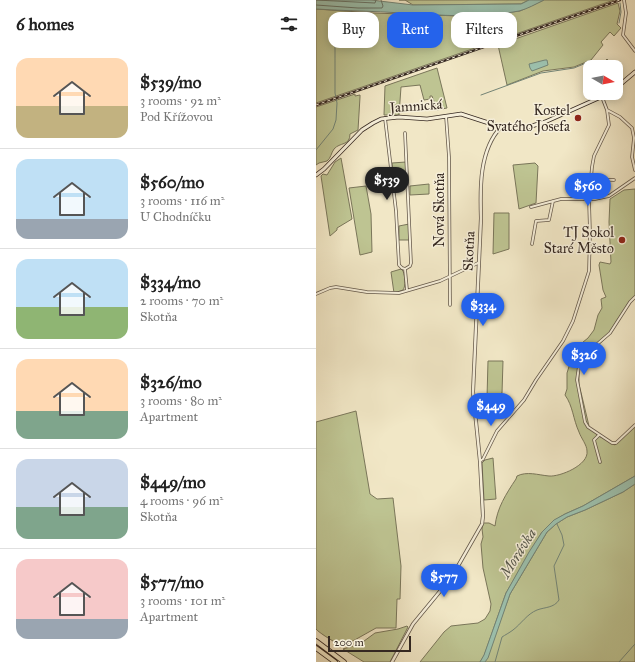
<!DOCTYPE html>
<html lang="en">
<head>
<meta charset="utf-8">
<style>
	:root { --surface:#fff; --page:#f6f6f6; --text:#222; --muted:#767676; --line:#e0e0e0; --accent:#2563eb }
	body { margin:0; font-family:"IM FELL Great Primer",serif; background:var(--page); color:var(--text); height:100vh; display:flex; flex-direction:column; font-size:15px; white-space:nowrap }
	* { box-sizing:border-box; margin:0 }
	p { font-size:13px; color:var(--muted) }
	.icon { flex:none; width:22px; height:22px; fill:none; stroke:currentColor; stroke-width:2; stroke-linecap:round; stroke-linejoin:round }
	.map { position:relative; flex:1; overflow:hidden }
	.drawer { display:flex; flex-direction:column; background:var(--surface); width:316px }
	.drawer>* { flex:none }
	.guide { position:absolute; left:12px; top:12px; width:247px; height:36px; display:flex; gap:8px }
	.needle { width:26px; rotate:99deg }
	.tools { position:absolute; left:267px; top:60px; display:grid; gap:8px }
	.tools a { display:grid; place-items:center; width:40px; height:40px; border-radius:8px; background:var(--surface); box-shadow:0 2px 10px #0003; font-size:20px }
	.scale { position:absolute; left:12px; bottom:10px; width:83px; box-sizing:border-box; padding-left:4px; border:2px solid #352821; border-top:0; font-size:11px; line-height:14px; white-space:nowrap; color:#352821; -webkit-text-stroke:3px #f6efda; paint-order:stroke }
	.price { position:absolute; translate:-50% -34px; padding:0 9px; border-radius:14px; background:var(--accent); color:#fff; font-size:13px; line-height:26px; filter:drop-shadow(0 1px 2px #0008) }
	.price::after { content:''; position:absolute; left:50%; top:24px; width:12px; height:9px; margin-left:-6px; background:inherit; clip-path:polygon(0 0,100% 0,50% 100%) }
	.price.current { background:#222; color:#fff }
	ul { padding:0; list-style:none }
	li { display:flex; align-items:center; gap:12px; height:100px; padding:0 16px }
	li+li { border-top:1px solid var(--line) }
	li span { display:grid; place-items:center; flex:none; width:112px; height:80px; border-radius:12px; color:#555 }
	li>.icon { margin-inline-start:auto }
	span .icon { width:48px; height:48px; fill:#fffc; stroke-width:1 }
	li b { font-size:17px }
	h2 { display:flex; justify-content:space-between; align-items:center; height:48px; padding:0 16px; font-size:17px }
	.pill { padding:0 14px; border-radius:12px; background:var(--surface); box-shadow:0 2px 10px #0003; font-size:14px; line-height:36px }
	.pill.current { background:var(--accent); color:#fff }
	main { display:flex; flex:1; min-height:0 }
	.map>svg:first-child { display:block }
</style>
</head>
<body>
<main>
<section class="drawer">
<h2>6 homes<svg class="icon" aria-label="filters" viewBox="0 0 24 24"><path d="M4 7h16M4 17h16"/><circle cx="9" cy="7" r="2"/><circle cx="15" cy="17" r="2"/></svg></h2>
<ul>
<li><span style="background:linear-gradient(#ffd9b3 60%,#c2b280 0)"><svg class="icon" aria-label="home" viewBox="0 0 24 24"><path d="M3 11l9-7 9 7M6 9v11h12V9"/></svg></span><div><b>$539/mo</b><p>3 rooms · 92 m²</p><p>Pod Křížovou</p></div></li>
<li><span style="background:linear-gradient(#bfe0f5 75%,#9aa5b1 0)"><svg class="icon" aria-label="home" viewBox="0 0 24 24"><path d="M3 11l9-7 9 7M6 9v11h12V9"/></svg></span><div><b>$560/mo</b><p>3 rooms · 116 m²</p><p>U Chodníčku</p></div></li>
<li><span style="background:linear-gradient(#bfe0f5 60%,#8fb573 0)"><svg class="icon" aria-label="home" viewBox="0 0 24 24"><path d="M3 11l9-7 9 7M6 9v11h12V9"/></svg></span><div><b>$334/mo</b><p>2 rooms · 70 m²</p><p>Skotňa</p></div></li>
<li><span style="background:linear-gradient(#ffd9b3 65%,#7fa58c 0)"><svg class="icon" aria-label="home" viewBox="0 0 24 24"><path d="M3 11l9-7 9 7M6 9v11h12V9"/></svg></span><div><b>$326/mo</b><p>3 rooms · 80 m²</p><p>Apartment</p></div></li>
<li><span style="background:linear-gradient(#c9d6e8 60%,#7fa58c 0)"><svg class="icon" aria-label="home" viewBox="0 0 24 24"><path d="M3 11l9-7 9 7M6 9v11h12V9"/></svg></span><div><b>$449/mo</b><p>4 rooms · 96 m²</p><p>Skotňa</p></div></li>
<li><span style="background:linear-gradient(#f6c9c9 75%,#9aa5b1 0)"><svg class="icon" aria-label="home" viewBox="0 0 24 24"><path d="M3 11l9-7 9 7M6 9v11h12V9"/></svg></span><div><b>$577/mo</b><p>3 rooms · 101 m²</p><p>Apartment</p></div></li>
</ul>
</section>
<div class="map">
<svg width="319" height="662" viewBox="0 0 319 662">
	<rect width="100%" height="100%" fill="#f1e7c6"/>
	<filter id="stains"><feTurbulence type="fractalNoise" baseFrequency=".005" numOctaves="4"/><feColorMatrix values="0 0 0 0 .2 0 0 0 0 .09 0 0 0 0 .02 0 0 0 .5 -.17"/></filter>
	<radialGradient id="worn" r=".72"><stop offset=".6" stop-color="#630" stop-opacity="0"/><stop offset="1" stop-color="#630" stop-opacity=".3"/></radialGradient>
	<path fill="#bec492" stroke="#7a765a" d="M83,0H213L205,4L97,5L89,0Z
		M228,0H298L0,103V9L57,13L144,16L178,14L204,11Z
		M302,3L304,11L301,24L305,28L298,36L294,32L285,42L287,45L275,60L258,67L227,71L191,85L182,45Z
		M291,59L299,67L284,66Z
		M121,68L131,108L121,110L116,96H114V99L108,100L104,85L85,87L83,115H68L69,86Z
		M39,94V96L44,95V97L42,130L34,134C34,146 24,142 18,149C15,153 15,158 11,161L3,163L0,165V107Z
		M25,158L36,219L21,228V230L14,236L5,176L7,174L11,175L19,162Z
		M90,162L91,174L77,176L76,163Z
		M219,163L222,166L220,203L203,209L197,165Z
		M113,184V194L94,195V186Z
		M50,186L55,214L56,252L44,255L33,188Z
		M319,189V296L301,320L291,337L267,358L264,363L263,368V384L273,426L281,435L299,445L319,425V476L267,506L249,514L239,520L226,532L190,593L168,656L164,662H104L128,632L135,626L162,623L169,619L174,611L175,604L167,568L165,544L167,537L166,529L167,523H173L179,526C181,508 190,494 200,479L201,476C211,471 222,475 233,476C244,477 273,465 271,451C271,445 265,438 263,432C257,419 257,406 249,395L251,389V373L256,357L261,347L272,338L278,330L282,315L286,308L285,299L290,297L287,290L283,265L284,262L294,264L295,262L293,222L294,199L308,190Z
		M178,213H193V249L177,254Z
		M93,224V240H83V226Z
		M85,269L87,271C89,276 90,286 87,290L78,293L75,272Z
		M172,361H187L186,393L171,398Z
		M40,411L54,494L61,499L77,498L85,566L84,599H81L80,628H60L28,646C24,646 3,633 0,629V422Z
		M177,458L180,499L168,500L166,463L169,460Z
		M319,484V662H169L194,594L231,532L240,524L251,517L269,510L307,492Z
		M91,626L92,627L74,662H48L27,649L44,644L59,633L82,629Z"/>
	<path fill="#9cc1ae" stroke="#738476" d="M0,0H55L97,5L205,4L213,0H228C220,4 211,9 203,11C165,19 124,15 86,13C57,11 29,11 0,9Z
		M229,60H231L232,65L216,71L214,68L213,64Z
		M319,476V484L307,492L269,510L251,517L240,524L231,532L194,594L172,658L169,662H164L168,655L190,593L213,552L226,532L238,520L249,514L267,506Z"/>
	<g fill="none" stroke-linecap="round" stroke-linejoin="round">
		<path stroke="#687468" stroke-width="1" d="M0,0L59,3L60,0
			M0,5L42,8H66L67,6L65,0"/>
		<path stroke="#738476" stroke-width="1" d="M303,23L305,12L304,3
			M165,95L225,73L258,68L275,61
			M0,150L17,129L20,120L21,103L19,93V43L29,20L35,11
			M179,662L186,637C189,635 193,633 197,630C205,624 211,614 221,610C229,607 238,608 243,600L238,566L248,545L246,535L241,524
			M303,662L319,644"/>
		<g stroke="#64584a" stroke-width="3.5">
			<path id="minor" d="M308,0L310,13L307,35L319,51
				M286,97L291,110L304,117L316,128L318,138L316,157L319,170
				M130,116L133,157L134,305
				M69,118L80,211L83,265L86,268L89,269
				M89,133L95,263L94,266L89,269L91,290
				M275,179L298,180
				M215,207L245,199H279L293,196L319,178
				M216,244L220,221L233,220L237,201
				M0,294L14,288L20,287L51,292L83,293L124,281L162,263
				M319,297L314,302L294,333L264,359L261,380L269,422L272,427L296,443H300L319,425
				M283,435L278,440L284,462
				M164,461L167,459L181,431L208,400L220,380L247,341L257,321L273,271L274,233L273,200L276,167L278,156L293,125L291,110"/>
		</g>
		<g stroke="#64584a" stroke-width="4">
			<path id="tertiary" d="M76,662L97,624L130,584L138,573L166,524L167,516L164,461L157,392L165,218C164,189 163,150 185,127"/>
		</g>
		<g stroke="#352821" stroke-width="4.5">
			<path id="secondary" d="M300,88L319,72
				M0,175L8,169L46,130L57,123L65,119L83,117L111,119L145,114L185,127L209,128L229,122L294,93"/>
		</g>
		<g stroke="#352821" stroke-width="5.5">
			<path id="motorway" d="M0,641L28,662
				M0,648L19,662"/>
		</g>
		<use href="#minor" stroke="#f6efda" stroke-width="2"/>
		<use href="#tertiary" stroke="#f6efda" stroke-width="2.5"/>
		<use href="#secondary" stroke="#f6efda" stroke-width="3"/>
		<use href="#motorway" stroke="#f1e7c6" stroke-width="4"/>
		<g stroke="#352821" stroke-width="2.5">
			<path id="rail" d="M0,105L304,0"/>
		</g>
		<use href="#rail" stroke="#f6efda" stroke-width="1" stroke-dasharray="3" stroke-linecap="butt"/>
	</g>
	<g fill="#8f2418" stroke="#f6efda" stroke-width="1.5">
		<circle cx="262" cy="118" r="4"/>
		<circle cx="306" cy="240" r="4"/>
	</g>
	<g text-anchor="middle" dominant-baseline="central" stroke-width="3" stroke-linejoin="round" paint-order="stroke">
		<g font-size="14" fill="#352821" stroke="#f6efda">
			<text transform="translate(100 106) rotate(-4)">Jamnická</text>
			<text transform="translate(123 210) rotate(-90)">Nová Skotňa</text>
			<text transform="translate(153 251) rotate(-87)">Skotňa</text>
		</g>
		<g font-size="14" fill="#352821" stroke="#f6efda" text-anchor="end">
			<text x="254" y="110">Kostel<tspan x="254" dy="16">Svatého Josefa</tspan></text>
			<text x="298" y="232">TJ Sokol<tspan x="298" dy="16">Staré Město</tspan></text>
		</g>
		<g font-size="15" font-style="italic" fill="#54564b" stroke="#f6efda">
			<text transform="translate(202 553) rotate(-58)">Morávka</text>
		</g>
	</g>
	<rect width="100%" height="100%" filter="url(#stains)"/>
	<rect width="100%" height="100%" fill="url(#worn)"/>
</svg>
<div class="tools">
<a><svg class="needle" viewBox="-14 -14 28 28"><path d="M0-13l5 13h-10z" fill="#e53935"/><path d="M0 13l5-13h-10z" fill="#767676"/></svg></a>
</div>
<div class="scale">200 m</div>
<b class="price current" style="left:71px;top:201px">$539</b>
<b class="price" style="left:272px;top:207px">$560</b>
<b class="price" style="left:167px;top:327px">$334</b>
<b class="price" style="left:268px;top:376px">$326</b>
<b class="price" style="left:175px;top:427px">$449</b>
<b class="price" style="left:128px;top:598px">$577</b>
<div class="guide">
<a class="pill">Buy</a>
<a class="pill current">Rent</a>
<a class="pill">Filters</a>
</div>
</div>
</main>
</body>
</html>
